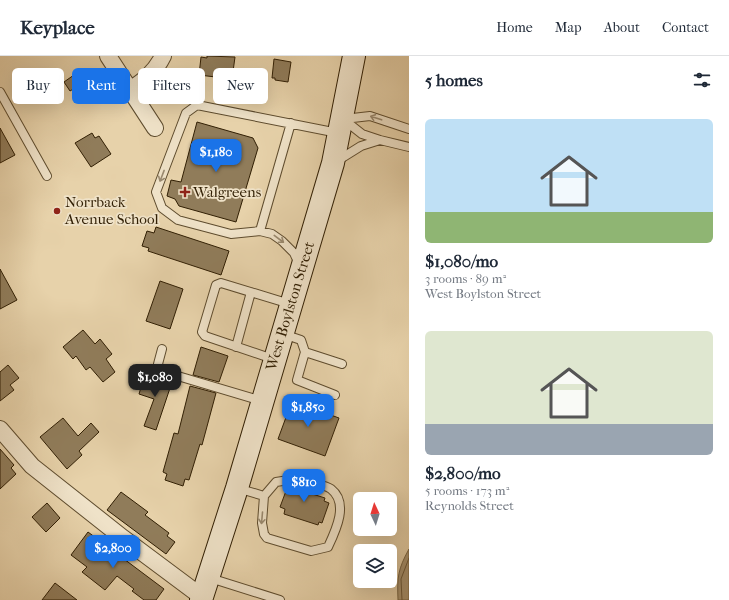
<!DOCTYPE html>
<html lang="en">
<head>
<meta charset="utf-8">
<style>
	:root { --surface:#fff; --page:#f6f6f7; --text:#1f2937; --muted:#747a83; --line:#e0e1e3; --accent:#1a73e8 }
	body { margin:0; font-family:"IM FELL French Canon",serif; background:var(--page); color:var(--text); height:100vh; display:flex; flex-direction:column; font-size:15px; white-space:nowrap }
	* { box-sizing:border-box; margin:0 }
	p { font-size:13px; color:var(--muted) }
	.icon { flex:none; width:22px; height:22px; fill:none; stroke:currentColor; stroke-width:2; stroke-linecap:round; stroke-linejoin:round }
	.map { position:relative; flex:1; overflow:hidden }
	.details { display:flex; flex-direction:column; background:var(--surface); width:320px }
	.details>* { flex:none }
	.hud { position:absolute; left:12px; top:12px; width:337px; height:36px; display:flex; gap:8px }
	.needle { width:26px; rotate:356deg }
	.tools { position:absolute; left:353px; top:436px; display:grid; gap:8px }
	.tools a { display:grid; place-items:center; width:44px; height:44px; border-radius:6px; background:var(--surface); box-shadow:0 4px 16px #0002; font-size:20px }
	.price { position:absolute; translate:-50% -34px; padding:0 9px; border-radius:8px; background:var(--accent); color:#fff; font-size:13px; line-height:26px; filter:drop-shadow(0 1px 2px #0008) }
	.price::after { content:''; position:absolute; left:50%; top:24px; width:12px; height:9px; margin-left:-6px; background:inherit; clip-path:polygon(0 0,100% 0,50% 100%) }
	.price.selected { background:#222; color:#fff }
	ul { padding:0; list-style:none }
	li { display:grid; align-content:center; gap:8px; height:212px; padding:0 16px }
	li span { display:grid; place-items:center; height:124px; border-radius:6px; color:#555 }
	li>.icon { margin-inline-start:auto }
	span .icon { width:72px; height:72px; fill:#fffc; stroke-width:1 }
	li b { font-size:17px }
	h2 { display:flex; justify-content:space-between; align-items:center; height:48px; padding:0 16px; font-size:17px }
	.pill { padding:0 14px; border-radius:6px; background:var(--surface); box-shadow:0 4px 16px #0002; font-size:14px; line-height:36px }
	.pill.selected { background:var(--accent); color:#fff }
	header { display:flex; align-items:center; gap:24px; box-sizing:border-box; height:56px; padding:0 20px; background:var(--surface); border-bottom:1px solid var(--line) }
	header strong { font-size:19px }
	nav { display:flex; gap:22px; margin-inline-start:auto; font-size:14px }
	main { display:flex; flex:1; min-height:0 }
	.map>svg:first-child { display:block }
</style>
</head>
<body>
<header>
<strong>Keyplace</strong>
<nav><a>Home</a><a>Map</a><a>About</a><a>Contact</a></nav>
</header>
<main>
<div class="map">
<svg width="409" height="544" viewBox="0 0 409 544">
	<rect width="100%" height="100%" fill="#e7d2aa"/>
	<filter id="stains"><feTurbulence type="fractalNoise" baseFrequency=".005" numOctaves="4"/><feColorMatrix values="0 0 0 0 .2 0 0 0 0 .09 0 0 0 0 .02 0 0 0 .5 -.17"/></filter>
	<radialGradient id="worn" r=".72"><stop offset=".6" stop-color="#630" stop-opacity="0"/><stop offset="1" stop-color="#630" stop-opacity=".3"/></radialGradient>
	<path fill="#a99572" stroke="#796646" d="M409,493V544H398C397,521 398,513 409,493Z"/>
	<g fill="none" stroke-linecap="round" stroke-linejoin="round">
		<path stroke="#6d5a3b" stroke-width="1" d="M402,544L401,523L409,502"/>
	</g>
	<path fill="#907c5a" stroke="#311f04" d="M207,0L235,1L232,23L199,19L201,1L207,2Z
		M274,3L291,6L288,26L275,24V22H272Z
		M81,14L88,24L70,35L64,26Z
		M197,66L253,82L258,92L236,166L179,150L175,143L167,140L171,124L181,126Z
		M0,72L15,99L0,107Z
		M92,77L95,82L99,80L111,98L91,111L75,87Z
		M156,171L229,195L221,219L148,195L149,192L142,190L147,175L154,177Z
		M0,213L17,244L0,253Z
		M160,225L183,233L170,273L146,265Z
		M83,274L95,288L100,283L112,298L106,303L115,316L103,326L90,311L86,314L76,300L73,303L63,291Z
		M201,291L228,300L219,326L193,319Z
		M8,309L19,322L10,329L14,334L0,345V316Z
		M145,318L172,326L156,374L144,370L154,343L139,338Z
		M190,330L216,337L202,389L200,388L189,424L185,423L183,430L165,424L167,418L163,416L174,377L178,378Z
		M292,345L339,362L325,400L278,383Z
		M63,362L78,380L91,367L99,376L79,395L82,399L67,413L40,381Z
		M0,393L14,409L11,412L16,418L0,433Z
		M297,414L311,419L304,424V428L308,431L306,436L325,442L324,445L329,447L322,467L319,466L318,469L284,458L285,453L280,451L286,435L290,436L293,429L300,425L299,420L296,418Z
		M121,436L148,456L145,459L169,477L167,480L175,486L166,498L107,454Z
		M47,447L60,462L46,476L32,461Z
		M88,476L164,533L156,544H144L132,535L134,533L117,520L105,534L82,516L87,511L71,499Z
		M55,527L77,544H42Z"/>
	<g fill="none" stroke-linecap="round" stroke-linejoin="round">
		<g stroke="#5e4c2e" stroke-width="10">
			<path id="lane" d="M0,36L47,120
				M343,63L362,78L380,84L409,91
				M344,63L370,60L409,73
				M337,105L361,90L380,84
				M260,175L291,67
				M299,208L294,197L282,185L272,178L260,175L231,178L178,164L162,152L156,136L186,57L197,49L338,77
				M283,278L301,284L305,296L297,324L335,339
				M236,291L251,236
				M162,293L158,308L161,315L262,345
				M305,296L342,308
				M273,303L205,280L202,276L216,229L221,227L290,248
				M295,423L276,426L264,440L262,467L264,478L267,482L311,495L328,491C336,474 349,447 331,433C326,429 316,428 309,426
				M237,432L264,440
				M210,522L280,544"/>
		</g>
		<g stroke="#5e4c2e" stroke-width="18">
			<path id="street" d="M108,0L155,72
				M130,34C145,24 155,16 163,0
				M0,373L32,410L123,482L202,541"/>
		</g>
		<g stroke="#311f04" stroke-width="24">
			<path id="secondary" d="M201,544L237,432L333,107L354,0"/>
		</g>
		<use href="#lane" stroke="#efe2c8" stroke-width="8"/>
		<use href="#street" stroke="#efe2c8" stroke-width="16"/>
		<use href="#secondary" stroke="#efe2c8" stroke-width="22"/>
	</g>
	<defs><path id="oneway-shaft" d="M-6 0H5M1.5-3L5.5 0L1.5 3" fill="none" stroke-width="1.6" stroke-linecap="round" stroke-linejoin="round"/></defs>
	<g stroke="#9a8a70">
		<use href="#oneway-shaft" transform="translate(376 62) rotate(-162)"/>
		<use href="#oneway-shaft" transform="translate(162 120) rotate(111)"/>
		<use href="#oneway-shaft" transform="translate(279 183) rotate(37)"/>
		<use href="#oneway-shaft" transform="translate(262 462) rotate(95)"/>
	</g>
	<g fill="#8f2418" stroke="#efe2c8" stroke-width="1.5">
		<path d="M183 130h4v4h4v4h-4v4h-4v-4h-4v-4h4z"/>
		<circle cx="57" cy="155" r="4"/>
	</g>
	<g text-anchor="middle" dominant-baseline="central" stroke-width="3.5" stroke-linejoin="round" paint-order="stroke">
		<g font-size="15" fill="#311f04" stroke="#efe2c8" text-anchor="start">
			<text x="193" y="136">Walgreens</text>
			<text x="65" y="146">Norrback<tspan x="65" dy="17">Avenue School</tspan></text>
		</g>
		<g font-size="15" fill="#311f04" stroke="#efe2c8">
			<text transform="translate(290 250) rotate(-73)">West Boylston Street</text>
		</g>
	</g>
	<rect width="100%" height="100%" filter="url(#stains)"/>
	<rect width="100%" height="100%" fill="url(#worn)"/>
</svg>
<div class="tools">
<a><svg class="needle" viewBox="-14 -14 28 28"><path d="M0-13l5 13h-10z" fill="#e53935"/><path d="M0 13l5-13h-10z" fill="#747a83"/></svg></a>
<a><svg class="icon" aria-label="layers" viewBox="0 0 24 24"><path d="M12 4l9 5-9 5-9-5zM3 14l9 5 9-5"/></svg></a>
</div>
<b class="price" style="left:216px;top:117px">$1,180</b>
<b class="price selected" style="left:155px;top:342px">$1,080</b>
<b class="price" style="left:308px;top:372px">$1,850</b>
<b class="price" style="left:304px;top:447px">$810</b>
<b class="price" style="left:113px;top:513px">$2,800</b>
<div class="hud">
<a class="pill">Buy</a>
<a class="pill selected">Rent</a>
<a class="pill">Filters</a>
<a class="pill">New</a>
</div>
</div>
<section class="details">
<h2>5 homes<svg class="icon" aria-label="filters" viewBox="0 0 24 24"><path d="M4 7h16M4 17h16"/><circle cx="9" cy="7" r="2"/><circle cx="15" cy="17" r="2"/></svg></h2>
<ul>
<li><span style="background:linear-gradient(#bfe0f5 75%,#8fb573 0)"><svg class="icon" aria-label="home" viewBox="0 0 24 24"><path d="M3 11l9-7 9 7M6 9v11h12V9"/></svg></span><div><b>$1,080/mo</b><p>3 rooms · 89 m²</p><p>West Boylston Street</p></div></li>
<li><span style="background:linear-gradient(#dfe7d0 75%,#9aa5b1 0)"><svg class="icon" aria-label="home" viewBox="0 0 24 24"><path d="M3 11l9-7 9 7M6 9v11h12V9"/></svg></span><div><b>$2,800/mo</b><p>5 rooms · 173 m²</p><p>Reynolds Street</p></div></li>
</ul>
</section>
</main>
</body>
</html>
